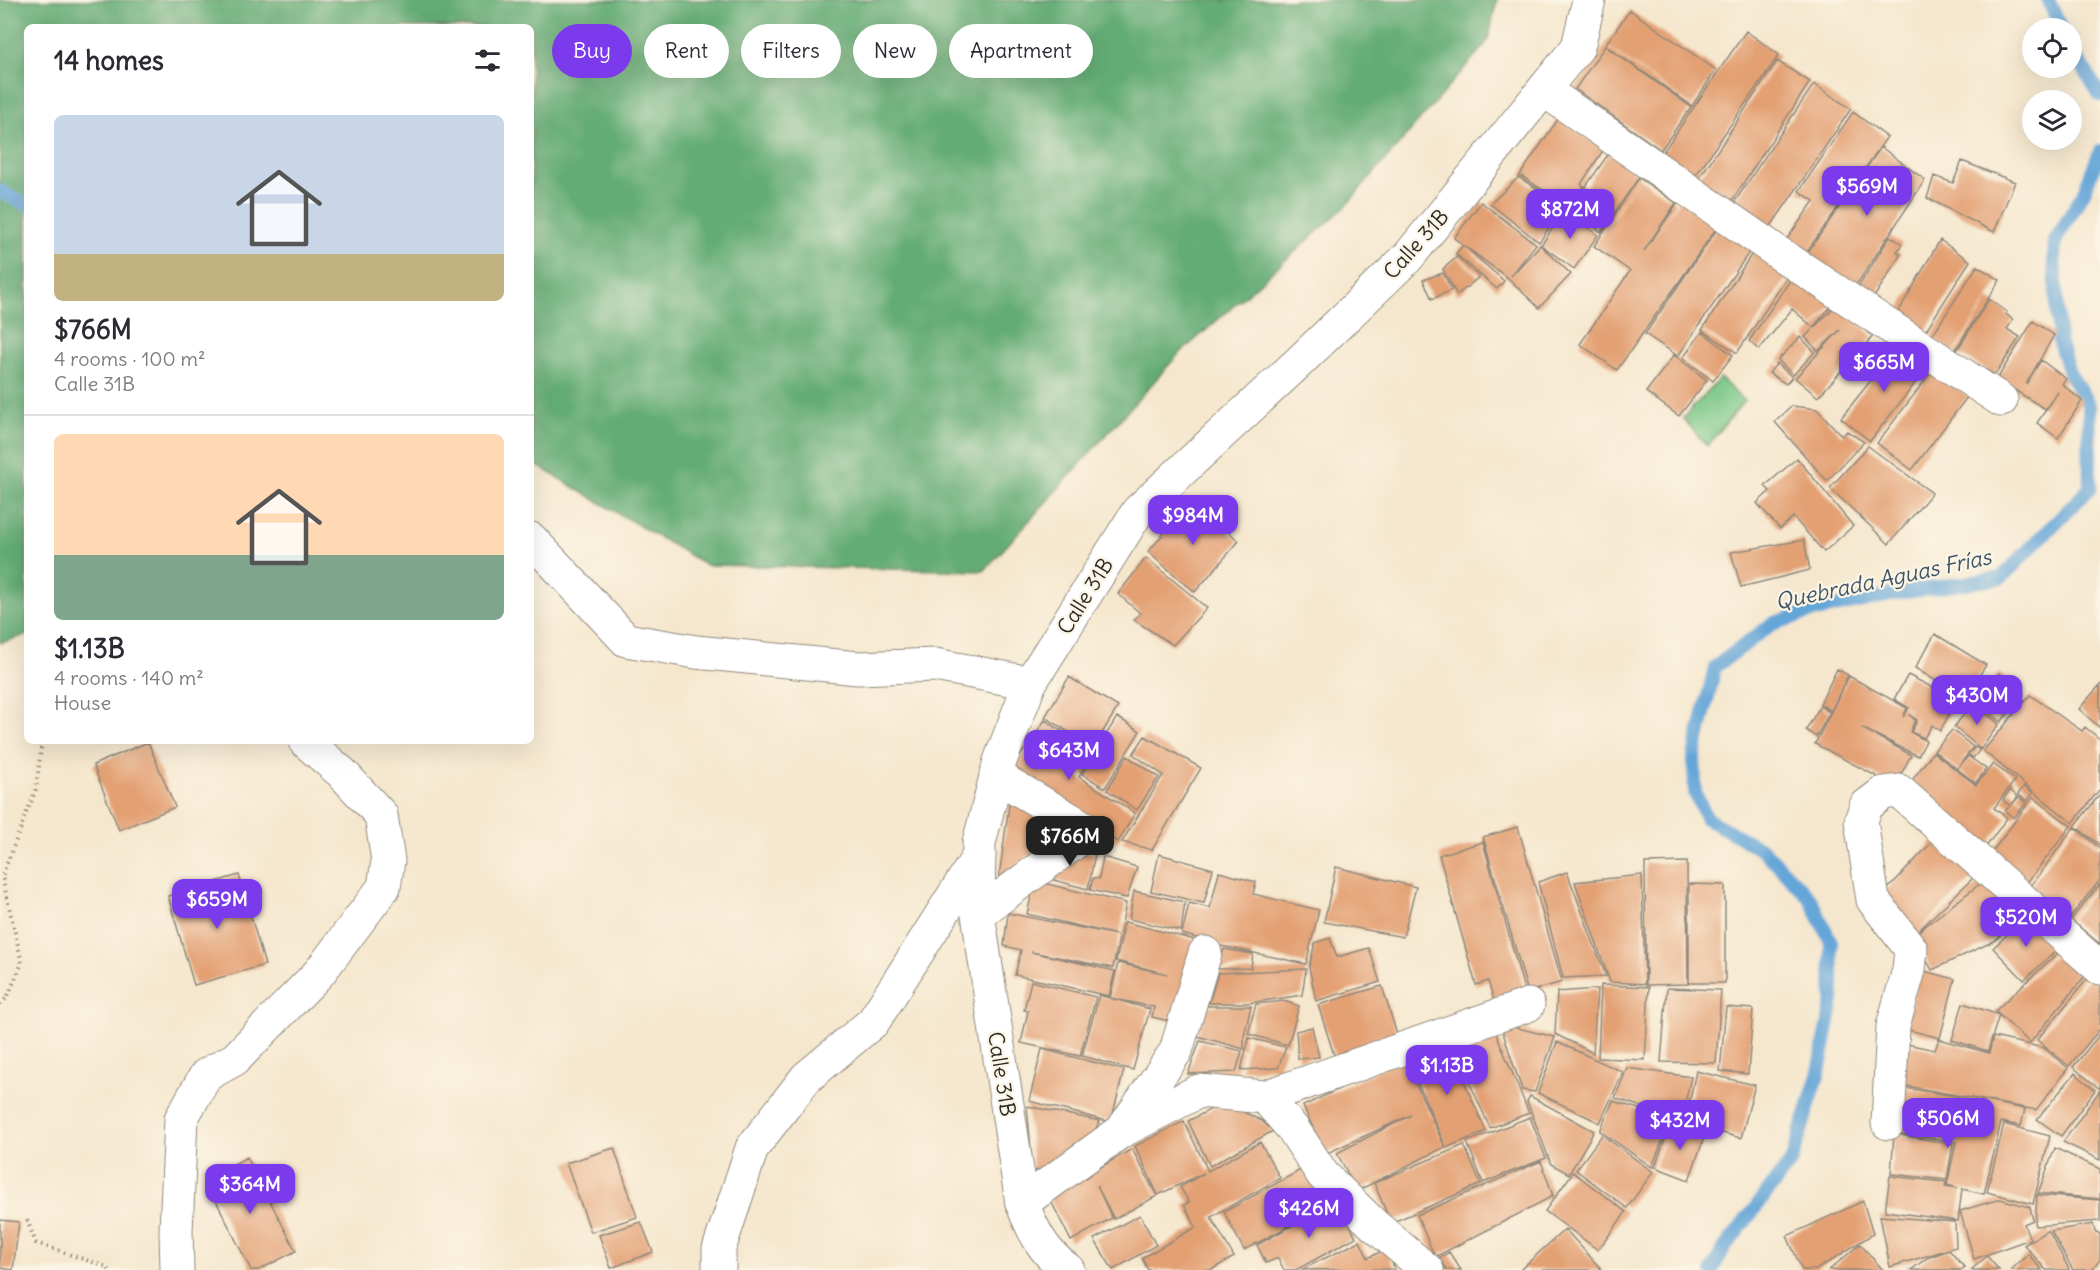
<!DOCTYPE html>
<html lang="en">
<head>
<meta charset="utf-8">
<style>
	:root { --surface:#fff; --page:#f2f2f3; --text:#2b2b33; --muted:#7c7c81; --line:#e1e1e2; --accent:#7c3aed }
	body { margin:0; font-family:Delius,sans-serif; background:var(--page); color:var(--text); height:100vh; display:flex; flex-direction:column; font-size:22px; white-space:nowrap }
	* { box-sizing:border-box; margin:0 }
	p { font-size:20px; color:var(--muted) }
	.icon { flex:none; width:33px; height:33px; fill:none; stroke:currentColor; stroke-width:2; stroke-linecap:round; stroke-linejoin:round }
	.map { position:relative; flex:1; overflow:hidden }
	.side { position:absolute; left:24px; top:24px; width:510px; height:720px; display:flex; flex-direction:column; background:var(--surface); border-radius:9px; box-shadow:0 6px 24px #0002 }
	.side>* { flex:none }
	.guide { position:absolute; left:552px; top:24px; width:570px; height:54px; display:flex; gap:12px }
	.tools { position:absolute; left:2022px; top:18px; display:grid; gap:12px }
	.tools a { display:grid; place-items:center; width:60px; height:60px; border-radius:50%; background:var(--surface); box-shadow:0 6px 24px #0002; font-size:30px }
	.price { position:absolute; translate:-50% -51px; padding:0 14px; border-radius:12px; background:var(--accent); color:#fff; font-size:20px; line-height:39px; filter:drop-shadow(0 2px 3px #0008) }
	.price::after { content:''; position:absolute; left:50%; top:36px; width:18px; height:14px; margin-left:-9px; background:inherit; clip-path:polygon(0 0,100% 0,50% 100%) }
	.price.active { background:#222; color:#fff }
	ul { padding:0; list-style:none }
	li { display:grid; align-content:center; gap:12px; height:318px; padding:0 30px }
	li+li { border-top:2px solid var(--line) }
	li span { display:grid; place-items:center; height:186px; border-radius:9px; color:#555 }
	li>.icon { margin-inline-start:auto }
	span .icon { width:108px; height:108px; fill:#fffc; stroke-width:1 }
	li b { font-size:26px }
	h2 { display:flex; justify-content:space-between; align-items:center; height:72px; padding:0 30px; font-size:26px }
	.chip { padding:0 21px; border-radius:27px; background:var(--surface); box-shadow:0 6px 24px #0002; font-size:21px; line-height:54px }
	.chip.active { background:var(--accent); color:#fff }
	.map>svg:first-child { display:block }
</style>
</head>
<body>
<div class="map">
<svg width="2100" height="1270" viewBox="0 0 2100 1270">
	<rect width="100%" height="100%" fill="#fcf5e5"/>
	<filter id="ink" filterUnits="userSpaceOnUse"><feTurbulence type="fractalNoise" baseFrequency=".0167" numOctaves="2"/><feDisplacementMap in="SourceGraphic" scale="12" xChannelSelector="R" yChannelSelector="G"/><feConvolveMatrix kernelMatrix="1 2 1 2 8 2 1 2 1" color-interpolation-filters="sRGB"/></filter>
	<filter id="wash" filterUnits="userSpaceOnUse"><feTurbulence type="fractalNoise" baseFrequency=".008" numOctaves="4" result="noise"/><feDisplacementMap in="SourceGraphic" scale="24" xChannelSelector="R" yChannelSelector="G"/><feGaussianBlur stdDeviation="1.35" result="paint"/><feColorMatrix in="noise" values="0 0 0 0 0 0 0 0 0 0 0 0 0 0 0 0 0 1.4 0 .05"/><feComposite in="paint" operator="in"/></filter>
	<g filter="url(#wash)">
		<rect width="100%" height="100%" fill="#f5e7ce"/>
		<path fill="#7ac888" stroke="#527a5a" stroke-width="1.5" d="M1720,378L1744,401L1707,446L1683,418Z"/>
		<path fill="#63ac74" stroke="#476c50" stroke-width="1.5" d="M0,0H1497L1488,41L1344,208L1177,356L984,571L706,565L531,462V27H27V635L0,643Z"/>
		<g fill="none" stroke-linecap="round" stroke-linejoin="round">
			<path stroke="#65a6d8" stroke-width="14" d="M2048,0L2061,28
				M2072,49L2100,95
				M0,191L27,205
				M1712,1270L1723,1250L1792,1160L1819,1072L1833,1000L1831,942L1810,898L1763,850L1707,819L1695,793L1694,756L1715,667L1772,624L1807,613L1904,592L2001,578L2090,488L2089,405L2069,373L2059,341L2054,257L2055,241L2084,192L2100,151"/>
		</g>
		<g id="blocks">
			<path fill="#e3a073" d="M1630,10L1716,70L1692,106L1605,45Z
				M1746,31L1779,55L1694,178L1661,155Z
				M1605,46L1691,107L1661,150L1575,89Z
				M1777,61L1810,82L1731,202L1698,180Z
				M1814,84L1851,109L1769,229L1733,204Z
				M1853,112L1887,137L1807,252L1787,239L1814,201L1799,191Z
				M1558,119L1604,149L1581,184L1584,186L1570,208L1520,175Z
				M1881,147L1925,180L1855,287L1807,253Z
				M1609,153L1640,176L1601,232L1570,209Z
				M1962,161L2015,182L1994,232L1927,198L1934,176L1953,183Z
				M1519,177L1565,207L1539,242L1490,204Z
				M1639,178L1676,203L1644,251L1680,200L1718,226L1617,370L1580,344L1630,271L1594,246Z
				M1481,202L1536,244L1511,276L1540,245L1571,274L1539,308L1509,279L1454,238Z
				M1565,211L1598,235L1574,269L1541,245Z
				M1719,226L1752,248L1678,356L1645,334Z
				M1890,236L1902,244L1897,252L1901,254L1873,299L1857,289Z
				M1940,240L1970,261L1921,338L1893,321Z
				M1463,245L1504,281L1497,289L1456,254Z
				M1757,246L1792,270L1737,353L1702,330Z
				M1457,257L1479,277L1457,295L1443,269Z
				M1977,266L2000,280L1954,352L1931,337Z
				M1797,270L1835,302L1813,327L1792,309L1759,350L1749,341Z
				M1443,273L1452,290L1432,299L1423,280Z
				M1989,299L2007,312L2006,314L2013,320L2007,329L2020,337L1995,375L1956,352Z
				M1836,305L1873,336L1818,397L1795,378L1840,330L1818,351L1805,337Z
				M2033,321L2054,335L2026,384L2041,360L2066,379L2062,384L2082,401L2058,438L2037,423L2058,392L2045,409L1997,379Z
				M1702,332L1733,355L1713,381L1683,358Z
				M1800,337L1815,352L1793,375L1778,360Z
				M1899,345L1927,368L1870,441L1841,418Z
				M1674,355L1707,380L1679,416L1646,392Z
				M1777,363L1792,377L1786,384L1769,373Z
				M1933,370L1968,396L1912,470L1877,443Z
				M1792,406L1817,409L1842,436L1847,431L1864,442L1827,481L1775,422Z
				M1868,446L1932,493L1889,544L1830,488Z
				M1797,458L1853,526L1824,552L1793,517L1780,529L1757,503L1770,491L1765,486Z
				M1192,500L1239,541L1195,592L1148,552Z
				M1804,540L1810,570L1741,587L1731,552Z
				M1146,558L1207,608L1173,645L1134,620L1140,613L1118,594Z
				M1935,634L1986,665L1965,699L1915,668Z
				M1837,669L1848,675L1831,711L1820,704Z
				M1999,673L2024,694L2001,722L1976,702Z
				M1908,675L1957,700L1940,731L1932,725L1924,738L1911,732L1917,720L1908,714L1915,720L1910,732L1926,741L1918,756L1862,728L1911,755L1895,786L1815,744L1849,676L1907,708L1903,717L1909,708L1894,699Z
				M1069,677L1118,707L1093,748L1045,717Z
				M2100,685V728L2079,709Z
				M2030,695L2082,731L2085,727L2100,739V789L2073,823L1983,751Z
				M1973,703L1999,724L1981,749L1954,727Z
				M1820,706L1830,712L1816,737L1806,730Z
				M1117,717L1140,731L1105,788L1082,774Z
				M1045,720L1092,751L1079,777L1135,813L1118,842L1008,774Z
				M1952,730L1973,747L1957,769L1934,751Z
				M1145,736L1201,768L1152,850L1122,842L1163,775L1133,754Z
				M148,742L175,807L119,830L93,765Z
				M1975,747L1980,750L1973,758L1968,754Z
				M1933,752L1976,785L1993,764L2015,780L1994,808L2007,818L1983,851L1904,791Z
				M1127,756L1159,777L1137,810L1107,790Z
				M1968,756L1986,769L1976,783L1957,769Z
				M2024,786L2033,793L2027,801L2018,794Z
				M2010,790L2018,797L2010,806L2003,800Z
				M1011,791L1074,826L999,877Z
				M2100,794V845L2075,826Z
				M2019,797L2026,803L2014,818L2005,811Z
				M2033,797L2071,826L2022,889L1985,861Z
				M1518,827L1562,982L1528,992L1483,837Z
				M2074,827L2100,848V880L2069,919L2028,890Z
				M1935,839L1974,877L1915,934L1985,880L2023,916L1994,941L1932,970L1913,936L1881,896Z
				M1483,842L1526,996L1495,1004L1488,981L1476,985L1439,855Z
				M1053,845L1095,854L1088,889L1042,877Z
				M1159,854L1213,869L1204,903L1151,891Z
				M1103,857L1137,867L1127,898L1090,890L1093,878L1099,879Z
				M1687,862L1688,984L1646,985L1645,863Z
				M1336,867L1416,887L1403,937L1324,922Z
				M1219,872L1256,882L1253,894L1319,910L1306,964L1222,946L1211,955V942L1182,934L1189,903L1210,908Z
				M1567,872L1606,976L1563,978L1538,882Z
				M239,875L265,965L194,985L168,896Z
				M1642,875L1645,984L1610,982L1575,882Z
				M1035,881L1126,903L1113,968L1031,952L1115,971L1109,996L1015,975L1021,950L1004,946L1008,913L1117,935L1027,914Z
				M1689,884L1725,885V983H1689Z
				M2100,884V944L2071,920Z
				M1134,891L1185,902L1181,931L1129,919Z
				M2027,916L2058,949L2024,980L1993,948Z
				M1125,922L1195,940L1185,979V1025L1152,1017L1154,1007L1110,998L1118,963L1167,974L1116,961Z
				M1330,938L1337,957L1369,948L1380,982L1316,1001L1309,967L1315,943Z
				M2064,947L2090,970L2030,1043L1995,1011Z
				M1224,949L1253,954L1251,968L1217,969Z
				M1306,969L1302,995L1249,1003H1209L1218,973Z
				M1920,970L1955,979L1940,1038L1905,1029Z
				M2089,977L2100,986V1029L2069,1066L2037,1040Z
				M1031,981L1096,997L1080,1056L1021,1043L1028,1011L1024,1010Z
				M1601,985L1649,987L1645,1060L1598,1058Z
				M1382,986L1398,1038L1335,1058L1318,1005Z
				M1667,988L1721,990L1716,1063L1661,1062Z
				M1597,989L1593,1053L1555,1034L1557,992Z
				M1099,995L1150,1009L1133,1070L1082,1056Z
				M1284,1001L1299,1006L1288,1045L1248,1034L1256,1004Z
				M1963,1003L1999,1015L1988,1051L1952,1040Z
				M1206,1006H1251L1244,1036V1049L1197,1036Z
				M1726,1007L1753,1009L1748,1074L1720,1071Z
				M1500,1024L1555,1037L1535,1092L1522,1090Z
				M1493,1026L1529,1113L1490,1128L1452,1043Z
				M1312,1027L1319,1057L1298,1059L1296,1031Z
				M2100,1034V1089L2073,1067Z
				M1993,1037L2044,1048L2068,1068L2036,1110L1885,1082L1892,1041L1935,1050L1939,1039L1989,1053Z
				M1249,1038L1286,1047L1278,1068L1241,1070Z
				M1200,1041L1242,1051L1236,1072L1188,1074Z
				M1557,1042L1623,1072L1600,1123L1538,1093Z
				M1447,1043L1486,1131L1446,1148L1408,1060Z
				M1042,1049L1124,1070L1111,1122L1029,1101Z
				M1404,1058L1445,1147L1357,1191L1337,1153L1411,1115L1325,1154L1303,1106Z
				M1627,1068L1691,1077L1681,1120L1615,1098Z
				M1696,1071L1755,1085L1741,1138L1685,1123Z
				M2075,1073L2095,1090L2061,1136L2037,1119Z
				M1899,1087L1962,1097L1958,1132L1965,1097L2025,1109L2021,1126L2001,1122L1984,1194L1962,1189L1958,1221L1885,1211L1890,1176L1946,1182L1945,1186L1958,1188L1947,1185L1956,1142L1891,1132Z
				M2100,1090V1160L2063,1142Z
				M1530,1096L1594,1131L1569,1174L1551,1164L1527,1101Z
				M1613,1101L1671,1119L1652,1167L1600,1131Z
				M1027,1106L1100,1121L1083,1150L1058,1167L1033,1171Z
				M1215,1107L1239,1110L1262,1121L1273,1131L1210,1166L1188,1121Z
				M1530,1117L1546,1158L1483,1183L1467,1142Z
				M1184,1121L1208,1171L1260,1142L1280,1178L1211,1217L1234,1257L1211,1270H1148L1142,1258L1196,1227L1184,1205L1189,1202L1180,1187L1204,1173L1158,1195L1135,1146Z
				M1671,1122L1705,1135L1689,1180L1655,1167Z
				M2004,1124L2050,1136L2033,1204L1987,1192Z
				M1894,1134L1953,1144L1947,1180L1891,1174Z
				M1602,1135L1653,1172L1627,1208L1576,1170Z
				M1464,1145L1481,1184L1391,1223L1374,1183Z
				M614,1148L637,1217L591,1232L566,1163Z
				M2055,1148L2100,1169V1199L2038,1193Z
				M1132,1149L1157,1196L1114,1219L1097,1186L1112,1218L1071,1241L1049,1197Z
				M247,1157L296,1251L259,1270H251L205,1179Z
				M1541,1161L1553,1196L1435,1257L1417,1215Z
				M1306,1167L1327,1206L1244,1250L1224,1212Z
				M1573,1172L1626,1212L1598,1250L1545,1211Z
				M2037,1195L2100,1200V1221L2035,1226Z
				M2000,1199L2030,1207L2033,1220L2024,1224L2030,1239L1974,1259L1960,1211Z
				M1337,1201L1356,1237L1296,1270H1284L1278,1258L1266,1263L1257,1245Z
				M1863,1201L1873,1234L1816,1270H1802L1787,1236Z
				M1140,1215L1156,1245L1113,1270L1094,1239Z
				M1880,1216L1955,1222L1956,1247L1890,1267Z
				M0,1220L19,1222L13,1270L0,1268Z
				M641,1222L653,1252L611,1268L599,1235Z
				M2093,1224L2095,1231L2100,1234V1260L2092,1270H2073L2051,1231Z
				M1565,1229L1602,1270H1520Z
				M2048,1230L2069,1269L2067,1270H2046L2024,1245Z
				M1360,1241L1368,1258L1386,1249L1395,1269L1301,1270Z
				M1860,1244L1883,1270H1829Z
				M1949,1250L1964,1267L1961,1270H1911L1927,1258Z
				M1449,1252L1461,1270H1447L1439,1258Z
				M2028,1254L2042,1270H2011Z
				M1987,1256L1999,1270H1971Z"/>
		</g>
	</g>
	<g filter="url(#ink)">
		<use href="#blocks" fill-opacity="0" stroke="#90897c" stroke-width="1.5"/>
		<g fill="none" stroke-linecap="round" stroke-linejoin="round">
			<g stroke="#90897c" stroke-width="35">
				<path id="street" d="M1544,90L1780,254L2001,400
					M531,539L626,640L696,652L858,668L935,665L1030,683
					M978,914L1090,831L996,776
					M1265,1097L1528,1005
					M1888,1123L1893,1026L1909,970L1911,949L1873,900L1861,821L1866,806L1883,793L1899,791L2100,968
					M1123,1129L1176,1051L1205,953
					M1022,1203L1120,1132L1199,1091L1265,1097L1293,1129L1323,1175L1373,1224L1427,1270
					M177,1270L176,1231L181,1119L206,1075L235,1059L319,973L384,887L388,861L381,815L342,773L305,741
					M719,1270V1249L752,1148L806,1078L873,1022L979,856"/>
			</g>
			<g stroke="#90897c" stroke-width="35">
				<path id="secondary" d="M1068,1270C1043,1252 1033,1231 1022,1203L978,914L979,843L1000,761L1030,683L1138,511L1299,362L1408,257L1578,47L1589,0"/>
			</g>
			<path stroke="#90897c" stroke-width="4" stroke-dasharray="1.5 4.5" stroke-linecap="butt" d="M0,1004L7,998L22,963L2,876L36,789L42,741
				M27,1220L36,1243L107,1267L109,1270"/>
			<use href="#street" stroke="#fff" stroke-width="33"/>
			<use href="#secondary" stroke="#fff" stroke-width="33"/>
		</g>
	</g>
	<g text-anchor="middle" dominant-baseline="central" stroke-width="4.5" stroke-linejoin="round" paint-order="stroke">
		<g font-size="21" fill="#2b2b2b" stroke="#fcf5e5">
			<text transform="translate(1416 244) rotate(-48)">Calle 31B</text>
			<text transform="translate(1085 596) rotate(-58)">Calle 31B</text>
			<text transform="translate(1002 1074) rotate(81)">Calle 31B</text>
		</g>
		<g font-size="22" font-style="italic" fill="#3f5668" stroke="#fcf5e5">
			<text transform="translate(1883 579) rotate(-12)">Quebrada Aguas Frías</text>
		</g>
	</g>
</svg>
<div class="tools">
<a><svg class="icon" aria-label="locate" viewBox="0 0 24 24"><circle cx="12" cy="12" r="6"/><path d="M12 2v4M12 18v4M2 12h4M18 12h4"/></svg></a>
<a><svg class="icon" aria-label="layers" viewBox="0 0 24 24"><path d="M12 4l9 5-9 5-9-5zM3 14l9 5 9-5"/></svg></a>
</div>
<b class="price" style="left:1867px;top:217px">$569M</b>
<b class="price" style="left:1570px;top:240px">$872M</b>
<b class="price" style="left:1884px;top:393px">$665M</b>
<b class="price" style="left:1193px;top:546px">$984M</b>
<b class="price" style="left:1977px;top:726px">$430M</b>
<b class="price" style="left:1069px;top:781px">$643M</b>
<b class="price active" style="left:1070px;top:867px">$766M</b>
<b class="price" style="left:217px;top:930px">$659M</b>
<b class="price" style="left:2026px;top:948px">$520M</b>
<b class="price" style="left:1447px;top:1096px">$1.13B</b>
<b class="price" style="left:1948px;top:1149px">$506M</b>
<b class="price" style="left:1680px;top:1151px">$432M</b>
<b class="price" style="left:250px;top:1215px">$364M</b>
<b class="price" style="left:1309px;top:1239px">$426M</b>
<div class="guide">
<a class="chip active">Buy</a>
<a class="chip">Rent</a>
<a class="chip">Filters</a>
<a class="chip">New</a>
<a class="chip">Apartment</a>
</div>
<section class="side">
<h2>14 homes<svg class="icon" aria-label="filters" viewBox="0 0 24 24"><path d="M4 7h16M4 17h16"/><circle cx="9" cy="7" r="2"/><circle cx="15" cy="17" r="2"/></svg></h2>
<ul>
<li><span style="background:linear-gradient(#c9d6e8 75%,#c2b280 0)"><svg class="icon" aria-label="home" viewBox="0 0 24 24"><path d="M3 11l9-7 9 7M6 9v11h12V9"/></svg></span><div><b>$766M</b><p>4 rooms · 100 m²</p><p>Calle 31B</p></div></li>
<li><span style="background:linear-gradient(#ffd9b3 65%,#7fa58c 0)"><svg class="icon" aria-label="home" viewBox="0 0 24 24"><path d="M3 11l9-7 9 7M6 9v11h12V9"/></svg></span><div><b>$1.13B</b><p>4 rooms · 140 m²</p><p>House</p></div></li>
</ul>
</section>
</div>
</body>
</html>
